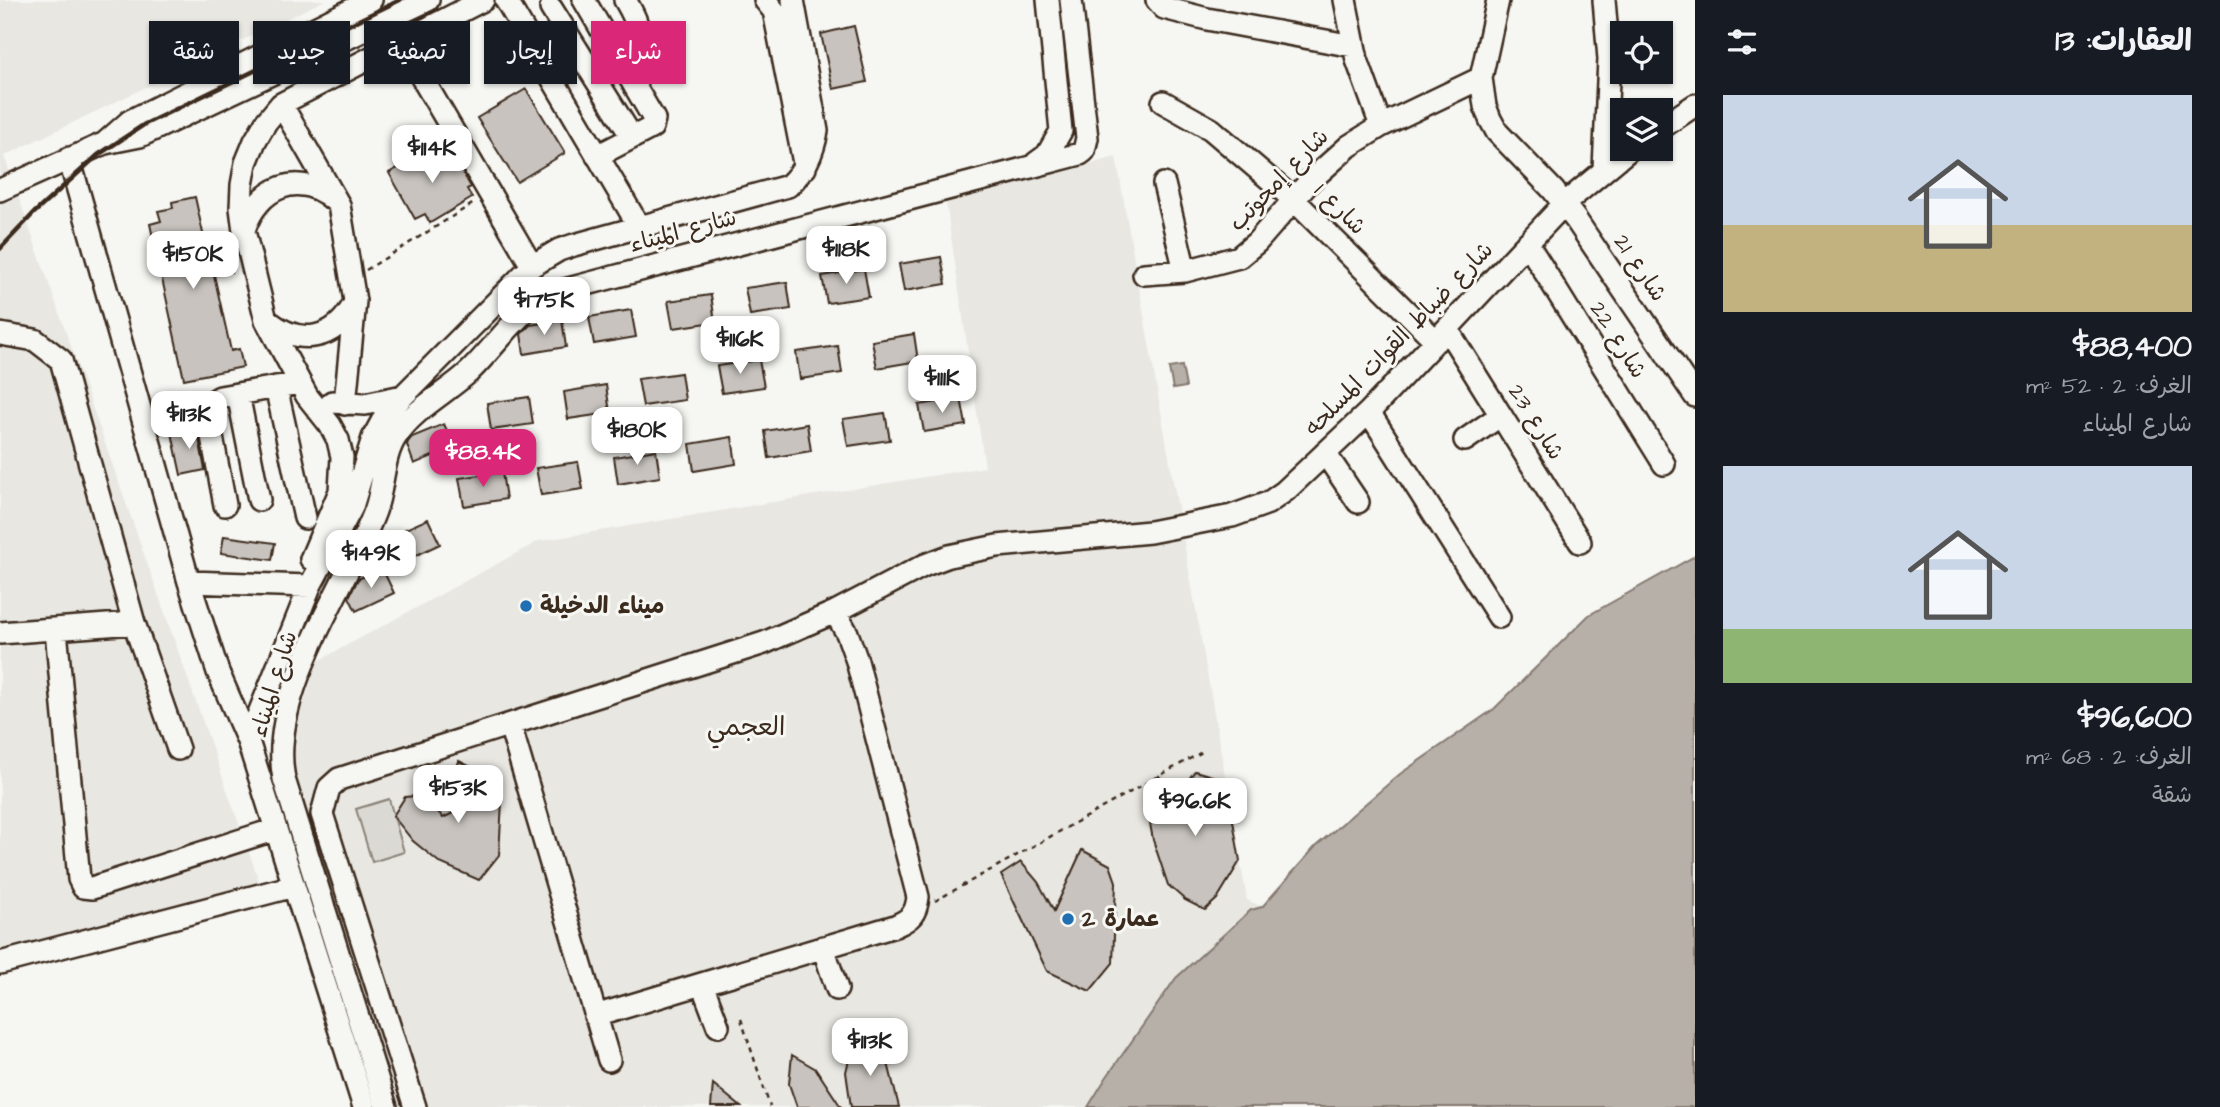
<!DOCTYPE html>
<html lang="ar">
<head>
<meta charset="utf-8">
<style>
	:root { --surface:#171b24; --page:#242831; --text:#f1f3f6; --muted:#9ea1a6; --accent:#db2777 }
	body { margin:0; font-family:"Architects Daughter","Playpen Sans Arabic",sans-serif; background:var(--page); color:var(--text); direction:rtl; height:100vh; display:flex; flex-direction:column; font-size:26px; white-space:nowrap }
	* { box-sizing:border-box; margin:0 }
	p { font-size:23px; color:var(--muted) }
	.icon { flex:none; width:38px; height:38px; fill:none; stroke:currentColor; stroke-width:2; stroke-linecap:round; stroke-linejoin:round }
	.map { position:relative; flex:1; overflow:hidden; direction:ltr }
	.panel { display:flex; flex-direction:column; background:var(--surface); width:525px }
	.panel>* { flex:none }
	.banner { position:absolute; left:21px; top:21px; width:665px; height:63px; direction:rtl; display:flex; gap:14px }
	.tools { position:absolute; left:1610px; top:21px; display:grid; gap:14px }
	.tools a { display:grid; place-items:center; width:63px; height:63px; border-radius:0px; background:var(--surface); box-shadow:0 2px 5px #0004; font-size:35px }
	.price { position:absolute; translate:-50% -60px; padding:0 16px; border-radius:14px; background:#fff; color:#222; font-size:23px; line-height:46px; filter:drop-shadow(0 2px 4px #0008) }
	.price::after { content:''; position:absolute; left:50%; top:42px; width:21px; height:16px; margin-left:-10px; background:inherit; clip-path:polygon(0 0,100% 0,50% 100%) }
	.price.selected { background:var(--accent); color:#fff }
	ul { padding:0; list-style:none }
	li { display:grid; align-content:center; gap:14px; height:371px; padding:0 28px }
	li span { display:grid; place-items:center; height:217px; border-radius:0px; color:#555 }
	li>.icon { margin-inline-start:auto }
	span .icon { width:126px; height:126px; fill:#fffc; stroke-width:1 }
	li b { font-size:30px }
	h2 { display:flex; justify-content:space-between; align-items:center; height:84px; padding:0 28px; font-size:30px }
	.chip { padding:0 24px; border-radius:0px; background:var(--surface); box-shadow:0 2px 5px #0004; font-size:24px; line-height:63px }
	.chip.selected { background:var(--accent); color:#fff }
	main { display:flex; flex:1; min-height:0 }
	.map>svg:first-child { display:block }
</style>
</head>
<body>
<main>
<section class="panel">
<h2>العقارات: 13<svg class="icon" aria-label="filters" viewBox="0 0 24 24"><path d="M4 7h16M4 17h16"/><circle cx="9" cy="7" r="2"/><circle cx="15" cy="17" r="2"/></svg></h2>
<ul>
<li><span style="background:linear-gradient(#c9d6e8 60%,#c2b280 0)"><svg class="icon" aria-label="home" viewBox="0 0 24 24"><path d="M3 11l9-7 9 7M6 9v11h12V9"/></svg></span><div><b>$88,400</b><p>الغرف: 2 · 52 m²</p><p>شارع الميناء</p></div></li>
<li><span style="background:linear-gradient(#c9d6e8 75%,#8fb573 0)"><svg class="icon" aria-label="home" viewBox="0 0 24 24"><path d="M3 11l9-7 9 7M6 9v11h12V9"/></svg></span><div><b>$96,600</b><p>الغرف: 2 · 68 m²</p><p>شقة</p></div></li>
</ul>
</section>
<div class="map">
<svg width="1695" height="1107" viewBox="0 0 1695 1107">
	<rect width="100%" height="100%" fill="#f6f6f2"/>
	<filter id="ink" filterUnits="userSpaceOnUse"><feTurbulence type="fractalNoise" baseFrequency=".0143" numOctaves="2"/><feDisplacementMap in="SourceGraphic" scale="14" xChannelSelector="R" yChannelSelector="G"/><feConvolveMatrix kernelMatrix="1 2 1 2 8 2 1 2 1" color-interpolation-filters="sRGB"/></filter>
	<g filter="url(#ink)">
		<path fill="#e8e7e2" d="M0,0H325L4,156L267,904L0,969Z
			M1116,157L1247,900L1262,907L1141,1030L1106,1078L1088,1107H397L289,771L295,728L318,661L539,541L985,467L946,202Z"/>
		<path fill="#dad9d3" stroke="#8a8278" stroke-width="2" d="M389,799L404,852L372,862L356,809Z"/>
		<path fill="#b6b0a9" stroke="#857a71" stroke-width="2" d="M1182,366L1186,387L1173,389L1169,368Z
			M1695,556V1107H1088L1106,1078L1176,978L1251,910L1262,907L1316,846L1400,774L1494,709L1589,615Z"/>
		<path fill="#c8c3be" stroke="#3b2a1e" stroke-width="2" d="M854,26L867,82L833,89L821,34Z
			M526,89L565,153L517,182L477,118Z
			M435,147L443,162L453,156L471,187L467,189L472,198L430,223L425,214L415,219L389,173Z
			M195,197L206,247L215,245L219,261L228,259L231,272L214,275L231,351L239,349L243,367L184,379L150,224L161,221L158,211L173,208L172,202Z
			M941,257L946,284L904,291L899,264Z
			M864,269L869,297L827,303L822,276Z
			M787,282L791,309L750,315L745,288Z
			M711,295L715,322L673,328L668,301Z
			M631,310L636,337L594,344L589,317Z
			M562,320L566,347L524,354L521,334L530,325Z
			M914,334L918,361L877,368L872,341Z
			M838,346L842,373L800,379L796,352Z
			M759,360L764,387L722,393L717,366Z
			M681,373L685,400L643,406L638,379Z
			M606,385L610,413L568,419L564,392Z
			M529,397L533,424L491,430L487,403Z
			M961,398L966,425L924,432L919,405Z
			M885,413L890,440L848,446L843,419Z
			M444,424L454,447L414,464L407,445L408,442L412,437Z
			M807,424L811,451L769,458L765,431Z
			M197,428L205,470L181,475L172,433Z
			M732,437L736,464L694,471L690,444Z
			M656,450L660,477L618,484L614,457Z
			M578,462L583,489L541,495L536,468Z
			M502,472L506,499L464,506L459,478Z
			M428,519L440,544L402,562L390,536Z
			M224,536L275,543L272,560L221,553Z
			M382,568L394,593L356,611L349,597L358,579Z
			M459,761L477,770L502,801L499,855L479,880L440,863L413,841L393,816L405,797L425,795L443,818L463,808L453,780Z
			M1195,771L1226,780L1240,861L1217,899L1205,910L1185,900L1168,885L1153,840L1145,796L1159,776L1187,812L1188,780Z
			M1082,850L1110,865L1116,882L1113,963L1090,991L1047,971L1001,875L1021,862L1038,882L1054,911Z
			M853,1043H870L885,1051L899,1107H851L846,1072Z
			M792,1055L816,1069L841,1107H797L789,1084Z
			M713,1084L741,1107H711Z"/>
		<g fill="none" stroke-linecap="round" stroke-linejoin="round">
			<g stroke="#3b2a1e" stroke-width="26">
				<path id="minor" d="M506,0L640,228
					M584,0L654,119L652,127L649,129L597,156
					M625,0C643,30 643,40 626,72
					M765,0L774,11L805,168
					M1157,0L1164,8L1207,19L1353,46
					M1345,0L1357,60L1381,126
					M1498,0L1481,78L1485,106L1490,119L1497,132L1553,190L1576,220L1695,396
					M1604,0L1609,59L1604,169
					M551,8L632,137
					M401,42L532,266
					M1163,102L1211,129L1293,199L1436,341
					M281,104L339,205L355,301L345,404
					M1661,128L1695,105
					M105,143L130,121L371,0
					M69,158L189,582L218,672L248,741L364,1107
					M1036,163L1047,155L1061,131L1048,0
					M1164,184L1185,271
					M0,190L105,143L140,136L428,0
					M244,230C258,187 299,169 335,201
					M1527,243L1664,464
					M1144,274L1185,271L1239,257L1257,242L1311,180L1349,146L1381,126L1481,78
					M268,321C300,346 334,341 354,304
					M1447,329L1580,542
					M0,334L35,340L61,360L134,623L178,749
					M276,387L305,518
					M238,394L259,500
					M332,402L365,404L403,396
					M1369,412L1499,617
					M1465,440L1501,415
					M1325,453L1358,502
					M225,505L207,410L209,404L220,397L300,383
					M311,559L340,491L342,457L338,440L330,425L307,396L266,320L244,231L241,208L242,185L246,163L255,141L266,122L281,104L483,0
					M189,582L310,586
					M56,630L79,879L83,887L92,888L276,829
					M0,633L134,623
					M510,725L609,1060
					M248,741L310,586L352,507L373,438L385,416L403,396L532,266L559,250L574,245L788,186C805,170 813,154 817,131L793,0
					M823,947L837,989
					M0,963L294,886
					M702,984L718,1026
					M595,1016L895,926C911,919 916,914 918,897L857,661L847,633L835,612
					M386,1107L284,779C267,694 346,589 375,511C384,487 382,456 397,435C414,409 446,393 469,372C496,346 516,313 549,294L1080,154L1084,151L1087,138L1071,0
					M415,1107L322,814L329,788L339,779L764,643L835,612L925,565L949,556L997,546L1150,532L1232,516L1268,503L1285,491L1369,412L1564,204L1630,149"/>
			</g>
			<path stroke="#3b2a1e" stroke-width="2.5" stroke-dasharray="5 5" stroke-linecap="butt" d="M366,270L474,203
				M935,901L1202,752
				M741,1019L770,1107"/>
			<use href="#minor" stroke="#f6f6f2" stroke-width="21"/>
			<path stroke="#3b2a1e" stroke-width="4.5" d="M0,249L34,213L98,155L145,124L400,0"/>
		</g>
	</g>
	<g fill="#1f6fb2" stroke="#f6f6f2" stroke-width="2.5">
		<circle cx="526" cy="606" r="7"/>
		<circle cx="1068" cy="919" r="7"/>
	</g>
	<g text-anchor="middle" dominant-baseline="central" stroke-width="6" stroke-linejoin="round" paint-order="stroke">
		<g font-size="23" fill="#3b2a1e" stroke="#f6f6f2">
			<text transform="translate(1279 180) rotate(-46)">شارع إمحوتب</text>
			<text transform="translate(1340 209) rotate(45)">شارع 1</text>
			<text transform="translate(683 231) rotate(-15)">شارع الميناء</text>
			<text transform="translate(1640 268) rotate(56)">شارع 21</text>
			<text transform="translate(1399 339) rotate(-46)">شارع ضباط القوات المسلحه</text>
			<text transform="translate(1618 340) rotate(58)">شارع 22</text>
			<text transform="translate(1536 422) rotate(58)">شارع 23</text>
			<text transform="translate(274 684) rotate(-73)">شارع الميناء</text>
		</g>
		<g font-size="23" font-weight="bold" fill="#3b2a1e" stroke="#f6f6f2" text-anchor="start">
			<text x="540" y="606">ميناء الدخيلة</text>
			<text x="1082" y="919">عمارة 2</text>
		</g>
		<g font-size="26" fill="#3b2a1e" stroke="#f6f6f2">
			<text x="746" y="727">العجمي</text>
		</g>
	</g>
</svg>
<div class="tools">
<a><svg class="icon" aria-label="locate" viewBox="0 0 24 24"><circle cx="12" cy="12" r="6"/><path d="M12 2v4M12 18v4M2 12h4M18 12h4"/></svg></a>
<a><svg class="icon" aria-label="layers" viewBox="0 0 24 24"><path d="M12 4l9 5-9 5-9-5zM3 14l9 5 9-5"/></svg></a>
</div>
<b class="price" style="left:432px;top:185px">$114K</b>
<b class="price" style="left:846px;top:286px">$118K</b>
<b class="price" style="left:193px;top:291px">$150K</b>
<b class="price" style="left:544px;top:337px">$175K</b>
<b class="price" style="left:740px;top:376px">$116K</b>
<b class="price" style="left:942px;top:415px">$111K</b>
<b class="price" style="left:189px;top:451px">$113K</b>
<b class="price" style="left:637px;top:467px">$180K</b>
<b class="price selected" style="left:483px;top:489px">$88.4K</b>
<b class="price" style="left:371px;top:590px">$149K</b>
<b class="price" style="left:458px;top:825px">$153K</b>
<b class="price" style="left:1195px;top:838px">$96.6K</b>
<b class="price" style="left:870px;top:1078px">$113K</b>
<div class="banner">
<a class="chip selected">شراء</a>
<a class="chip">إيجار</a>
<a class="chip">تصفية</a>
<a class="chip">جديد</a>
<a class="chip">شقة</a>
</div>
</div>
</main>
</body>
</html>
